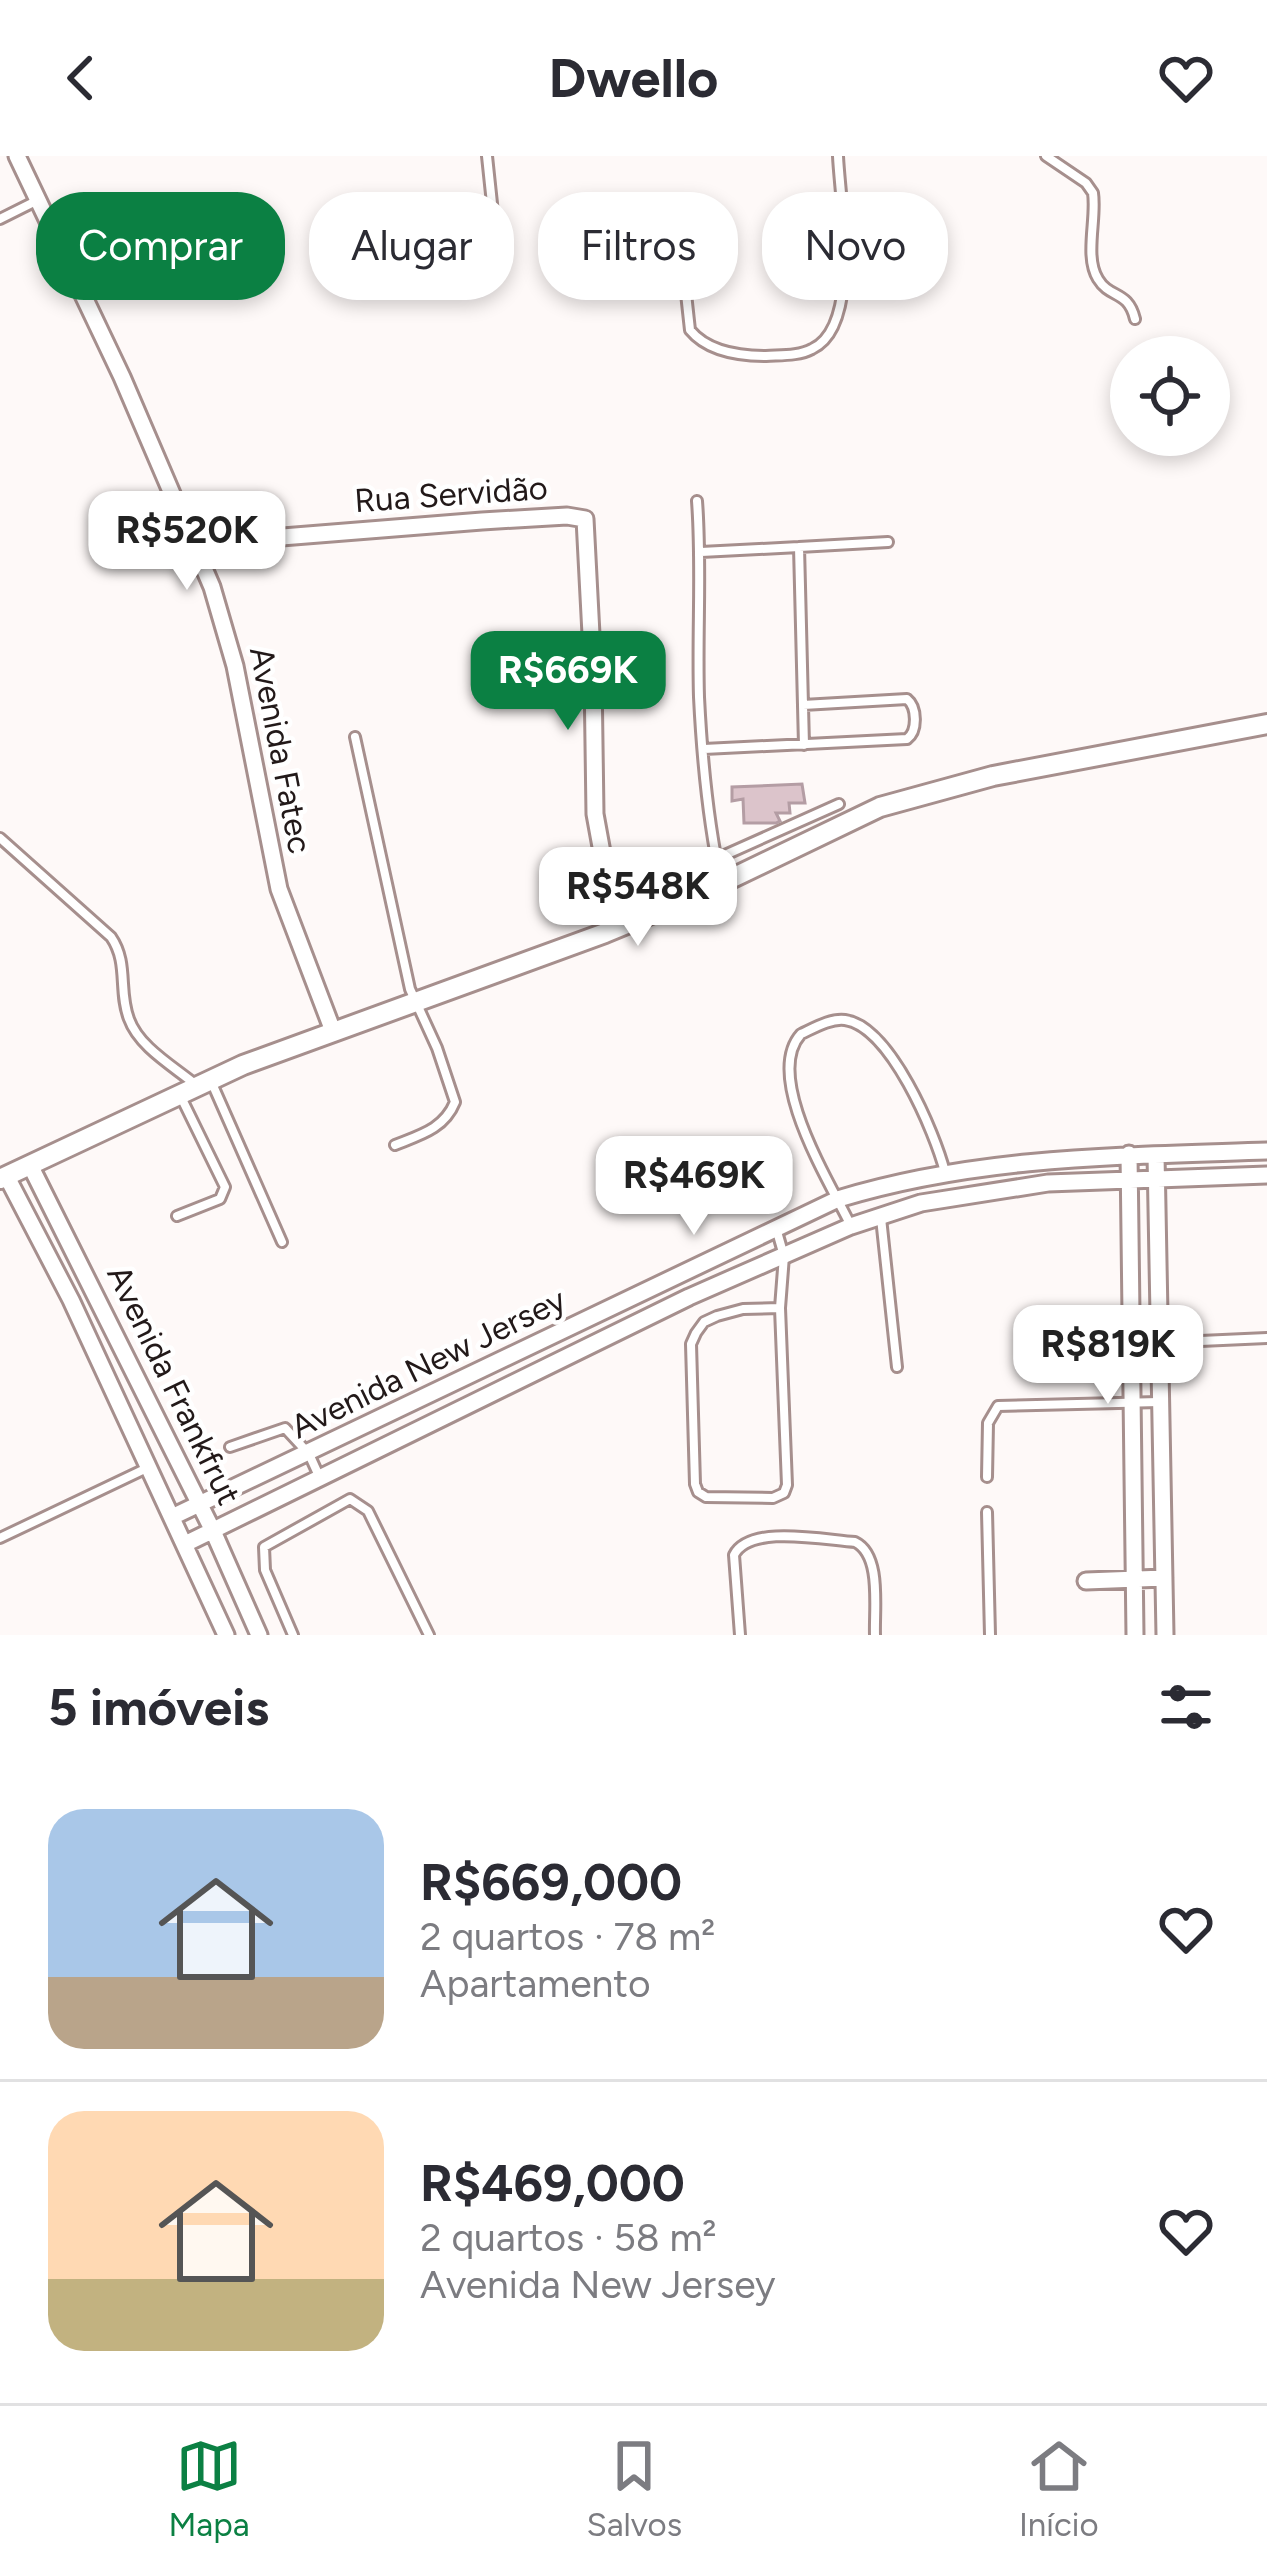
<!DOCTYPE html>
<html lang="pt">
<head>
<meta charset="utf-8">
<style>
	:root { --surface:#fff; --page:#f7f7f7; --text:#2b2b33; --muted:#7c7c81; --line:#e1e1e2; --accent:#0b8043 }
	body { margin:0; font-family:Figtree,sans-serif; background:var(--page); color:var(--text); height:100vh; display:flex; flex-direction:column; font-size:45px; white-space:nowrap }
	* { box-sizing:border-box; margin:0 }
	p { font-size:39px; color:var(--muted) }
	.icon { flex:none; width:66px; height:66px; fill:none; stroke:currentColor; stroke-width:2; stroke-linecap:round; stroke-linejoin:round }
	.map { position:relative; height:1479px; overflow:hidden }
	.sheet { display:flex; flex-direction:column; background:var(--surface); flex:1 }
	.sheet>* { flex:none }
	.hud { position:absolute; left:36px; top:36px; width:1197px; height:108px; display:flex; gap:24px }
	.controls { position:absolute; left:1110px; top:180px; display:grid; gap:24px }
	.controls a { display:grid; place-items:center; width:120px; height:120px; border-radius:50%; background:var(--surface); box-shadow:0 6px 18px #0003; font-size:60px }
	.price { position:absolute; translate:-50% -102px; padding:0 27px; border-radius:24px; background:#fff; color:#222; font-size:39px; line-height:78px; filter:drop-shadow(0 3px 6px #0008) }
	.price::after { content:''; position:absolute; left:50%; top:72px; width:36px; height:27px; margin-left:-18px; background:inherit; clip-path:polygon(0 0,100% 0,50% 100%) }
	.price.selected { background:var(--accent); color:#fff }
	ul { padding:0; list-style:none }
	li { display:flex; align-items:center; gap:36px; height:300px; padding:0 48px }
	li+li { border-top:3px solid var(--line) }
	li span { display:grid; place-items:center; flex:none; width:336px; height:240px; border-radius:36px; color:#555 }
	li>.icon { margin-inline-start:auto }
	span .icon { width:144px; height:144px; fill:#fffc; stroke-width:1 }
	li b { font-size:51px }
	h2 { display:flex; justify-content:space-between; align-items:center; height:144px; padding:0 48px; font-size:51px }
	.chip { padding:0 42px; border-radius:48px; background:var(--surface); box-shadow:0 6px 18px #0003; font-size:42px; line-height:108px }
	.chip.selected { background:var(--accent); color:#fff }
	header { display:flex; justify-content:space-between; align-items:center; height:156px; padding:0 48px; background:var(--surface); font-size:54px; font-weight:700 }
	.menu { display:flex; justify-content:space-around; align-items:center; height:168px; border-top:3px solid var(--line); background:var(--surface); font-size:33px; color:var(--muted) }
	.menu a { display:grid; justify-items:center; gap:6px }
	.menu .selected { color:var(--accent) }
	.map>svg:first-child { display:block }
</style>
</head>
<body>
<header><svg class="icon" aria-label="back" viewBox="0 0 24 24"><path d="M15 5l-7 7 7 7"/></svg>Dwello<svg class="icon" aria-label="heart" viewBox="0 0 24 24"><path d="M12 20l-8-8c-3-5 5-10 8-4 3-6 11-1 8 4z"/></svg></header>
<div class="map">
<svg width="1267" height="1479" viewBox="0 0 1267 1479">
	<rect width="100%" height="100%" fill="#fef9f8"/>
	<path fill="#dcc4cb" stroke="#b49da4" stroke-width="3" d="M802,628L805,647H789L790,657H776L780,665L776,667H744L743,643L732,645V631Z"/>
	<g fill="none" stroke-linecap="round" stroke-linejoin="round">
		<g stroke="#a68f8d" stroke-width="14">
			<path id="service" d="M487,0L497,95
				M1046,0L1086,27L1093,37C1097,62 1084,101 1098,123C1110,143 1128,134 1135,163
				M676,46L690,174C708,196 739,200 766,200C781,199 799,200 812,193C862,170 840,46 838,0
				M0,63L36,45
				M697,345C702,411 697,475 699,541C702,602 708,666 721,726
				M799,391L888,386
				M701,396L799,391L804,589
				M355,581L410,833L437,892L455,946C444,973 420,979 395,989
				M704,593L907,583C918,575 917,551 907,543L803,549
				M0,682L111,781C129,807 118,835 129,863C139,891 173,910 196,929
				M716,703L839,648
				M211,925L282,1086
				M177,1060L220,1043L225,1031L180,939
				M881,1062L897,1211
				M850,1068C829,1025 763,920 801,878C814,872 831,862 845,864C890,870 935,977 945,1016
				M776,1072L784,1100L780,1152L743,1153L717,1160L704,1166L696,1177L691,1188L695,1328L698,1336L706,1341L773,1342L784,1337L787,1329L780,1152
				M1134,1188L1267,1182
				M230,1291L285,1272L309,1298L319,1320
				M987,1321L988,1267L998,1250L1159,1246
				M987,1356L990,1479
				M0,1382L147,1312
				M293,1479L265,1414L264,1391L350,1343L368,1355L429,1479
				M740,1479L734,1399C750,1368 824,1384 855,1386C882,1399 874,1452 875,1479"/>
		</g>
		<g stroke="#a68f8d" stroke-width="21">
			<path id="minor" d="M17,0L122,221L212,431L235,510L279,733L333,875
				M195,388L482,365L567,360L585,363L593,517L595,658L614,762
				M608,769L614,762L677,735L697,739
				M1129,998L1135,1479
				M1156,999L1165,1479
				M30,1009L213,1375L259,1479
				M7,1021L71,1144L226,1479
				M172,1361L838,1043C979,1000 1121,1000 1267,995
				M185,1388L689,1141L851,1070L921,1047L1048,1027L1267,1019
				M1086,1425L1164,1422"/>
		</g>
		<g stroke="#a68f8d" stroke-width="24">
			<path id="tertiary" d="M0,1023L243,909L605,777L697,739L880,651L993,620L1267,568"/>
		</g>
		<use href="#service" stroke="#fff" stroke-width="8"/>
		<use href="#minor" stroke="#fff" stroke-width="15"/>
		<use href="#tertiary" stroke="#fff" stroke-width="18"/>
	</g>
	<g text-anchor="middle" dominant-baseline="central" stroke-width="9" stroke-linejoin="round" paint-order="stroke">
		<g font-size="33" fill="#221919" stroke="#fff">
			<text transform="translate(451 338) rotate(-4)">Rua Servidão</text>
			<text transform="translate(281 594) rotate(79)">Avenida Fatec</text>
			<text transform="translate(428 1207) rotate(-26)">Avenida New Jersey</text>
			<text transform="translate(174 1229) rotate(64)">Avenida Frankfrut</text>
		</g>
	</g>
</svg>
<div class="controls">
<a><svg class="icon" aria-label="locate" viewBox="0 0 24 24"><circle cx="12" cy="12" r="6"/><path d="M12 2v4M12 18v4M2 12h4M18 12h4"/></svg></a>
</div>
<b class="price" style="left:187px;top:437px">R$520K</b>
<b class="price selected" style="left:568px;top:577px">R$669K</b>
<b class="price" style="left:638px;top:793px">R$548K</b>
<b class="price" style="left:694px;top:1082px">R$469K</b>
<b class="price" style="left:1108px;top:1251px">R$819K</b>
<div class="hud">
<a class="chip selected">Comprar</a>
<a class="chip">Alugar</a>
<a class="chip">Filtros</a>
<a class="chip">Novo</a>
</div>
</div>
<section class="sheet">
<h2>5 imóveis<svg class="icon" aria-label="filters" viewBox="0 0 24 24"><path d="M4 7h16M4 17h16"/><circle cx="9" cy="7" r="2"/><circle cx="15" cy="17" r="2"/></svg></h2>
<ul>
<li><span style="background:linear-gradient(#a9c7e8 70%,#b9a48a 0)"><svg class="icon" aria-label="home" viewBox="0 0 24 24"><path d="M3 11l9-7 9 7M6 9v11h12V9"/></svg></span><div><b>R$669,000</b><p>2 quartos · 78 m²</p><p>Apartamento</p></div><svg class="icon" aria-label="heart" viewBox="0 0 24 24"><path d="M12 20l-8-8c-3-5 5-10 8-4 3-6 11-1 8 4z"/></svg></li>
<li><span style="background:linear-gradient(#ffd9b3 70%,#c2b280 0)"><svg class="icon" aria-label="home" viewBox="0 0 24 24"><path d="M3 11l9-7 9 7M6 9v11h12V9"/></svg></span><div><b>R$469,000</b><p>2 quartos · 58 m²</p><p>Avenida New Jersey</p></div><svg class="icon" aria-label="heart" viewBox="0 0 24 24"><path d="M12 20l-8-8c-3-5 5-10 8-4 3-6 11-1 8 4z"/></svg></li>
</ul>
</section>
<nav class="menu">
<a class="selected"><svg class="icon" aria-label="map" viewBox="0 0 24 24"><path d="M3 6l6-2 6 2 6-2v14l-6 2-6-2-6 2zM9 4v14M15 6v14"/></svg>Mapa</a>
<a><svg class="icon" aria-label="saved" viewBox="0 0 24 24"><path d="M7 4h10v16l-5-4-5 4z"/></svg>Salvos</a>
<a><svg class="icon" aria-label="home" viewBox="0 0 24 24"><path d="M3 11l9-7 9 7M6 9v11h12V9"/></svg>Início</a>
</nav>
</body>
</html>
